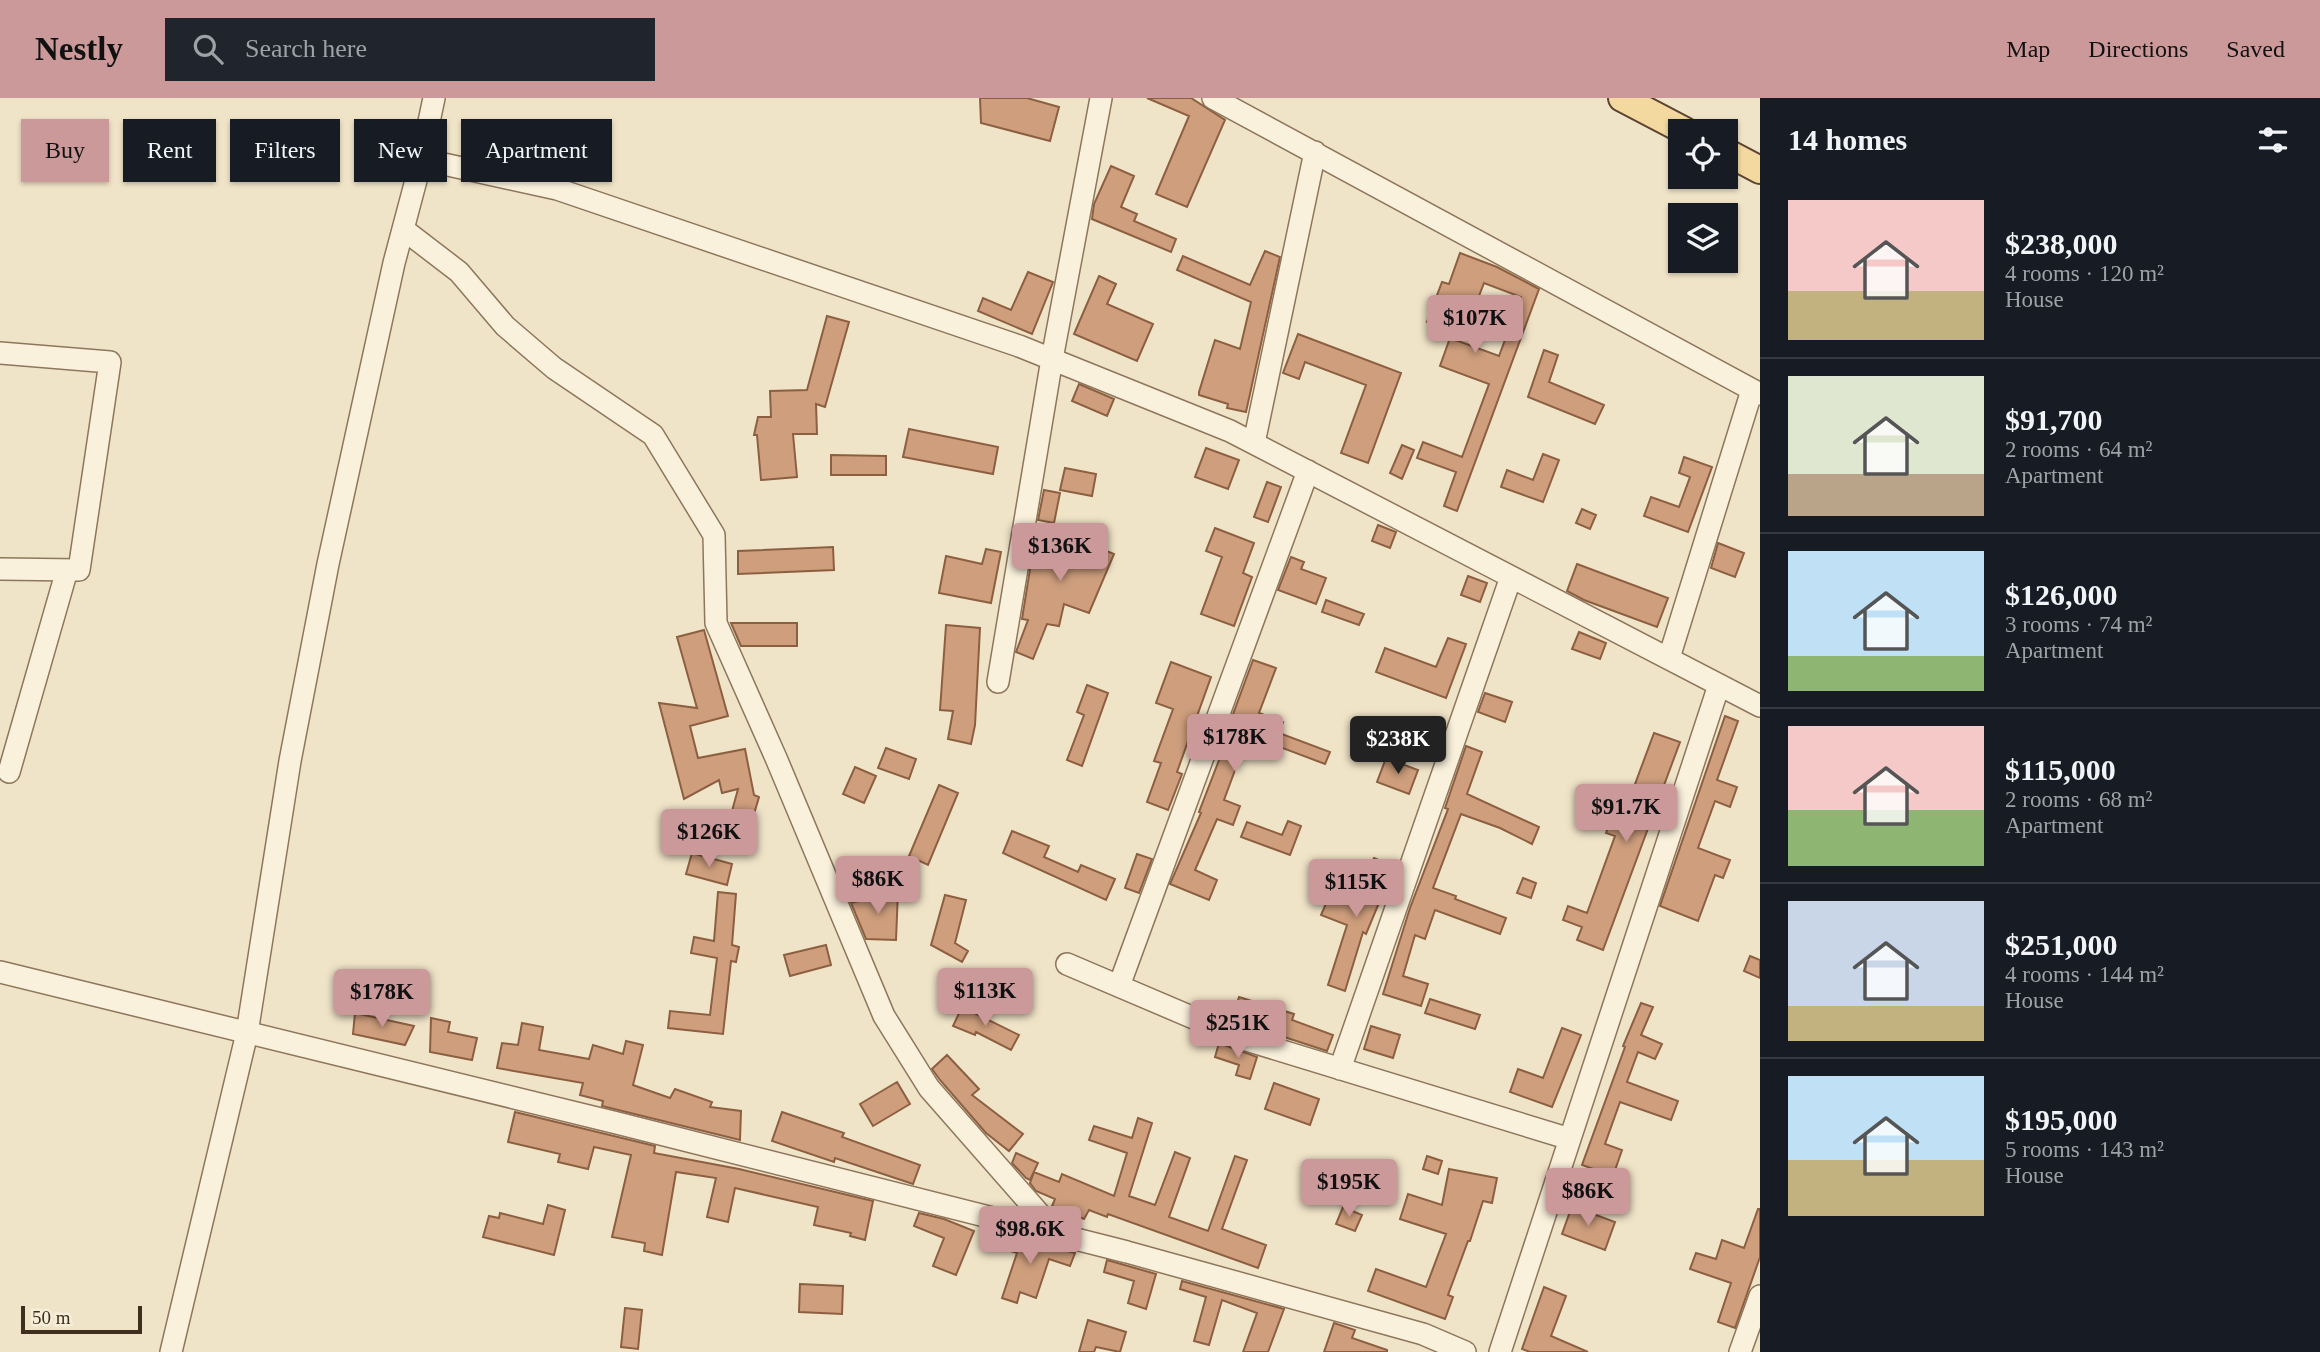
<!DOCTYPE html>
<html lang="en">
<head>
<meta charset="utf-8">
<style>
	:root { --surface:#171b24; --page:#20242c; --text:#f1f3f6; --muted:#9ea1a6; --line:#363941; --accent:#cc999b }
	body { margin:0; font-family:Georgia,serif; background:var(--page); color:var(--text); height:100vh; display:flex; flex-direction:column; font-size:26px; white-space:nowrap }
	* { box-sizing:border-box; margin:0 }
	p { font-size:23px; color:var(--muted) }
	.icon { flex:none; width:38px; height:38px; fill:none; stroke:currentColor; stroke-width:2; stroke-linecap:round; stroke-linejoin:round }
	.map { position:relative; flex:1; overflow:hidden }
	.panel { display:flex; flex-direction:column; background:var(--surface); width:560px }
	.panel>* { flex:none }
	.hud { position:absolute; left:21px; top:21px; width:665px; height:63px; display:flex; gap:14px }
	.controls { position:absolute; left:1668px; top:21px; display:grid; gap:14px }
	.controls a { display:grid; place-items:center; width:70px; height:70px; border-radius:0px; background:var(--surface); box-shadow:0 2px 5px #0004; font-size:35px }
	.scale { position:absolute; left:21px; bottom:18px; width:121px; box-sizing:border-box; padding-left:7px; border:4px solid #3d2e20; border-top:0; font-size:19px; line-height:24px; white-space:nowrap; color:#3d2e20; -webkit-text-stroke:5px #f7eed8; paint-order:stroke }
	.price { position:absolute; translate:-50% -60px; padding:0 16px; border-radius:7px; background:var(--accent); color:#111; font-size:23px; line-height:46px; filter:drop-shadow(0 2px 4px #0008) }
	.price::after { content:''; position:absolute; left:50%; top:42px; width:21px; height:16px; margin-left:-10px; background:inherit; clip-path:polygon(0 0,100% 0,50% 100%) }
	.price.on { background:#222; color:#fff }
	ul { padding:0; list-style:none }
	li { display:flex; align-items:center; gap:21px; height:175px; padding:0 28px }
	li+li { border-top:2px solid var(--line) }
	li span { display:grid; place-items:center; flex:none; width:196px; height:140px; border-radius:0px; color:#555 }
	li>.icon { margin-inline-start:auto }
	span .icon { width:84px; height:84px; fill:#fffc; stroke-width:1 }
	li b { font-size:30px }
	h2 { display:flex; justify-content:space-between; align-items:center; height:84px; padding:0 28px; font-size:30px }
	.chip { padding:0 24px; border-radius:0px; background:var(--surface); box-shadow:0 2px 5px #0004; font-size:24px; line-height:63px }
	.chip.on { background:var(--accent); color:#111 }
	header { display:flex; align-items:center; gap:42px; box-sizing:border-box; height:98px; padding:0 35px; background:var(--accent); color:#111 }
	header strong { font-size:33px }
	nav { display:flex; gap:38px; margin-inline-start:auto; font-size:24px }
	.search { width:490px; height:63px; background:var(--page); display:flex; align-items:center; gap:18px; box-sizing:border-box; padding:0 24px; border-radius:0px; color:var(--muted); font-size:26px }
	main { display:flex; flex:1; min-height:0 }
	.map>svg:first-child { display:block }
</style>
</head>
<body>
<header>
<strong>Nestly</strong>
<div class="search"><svg class="icon" aria-label="search" viewBox="0 0 24 24"><circle cx="10" cy="10" r="6"/><path d="M15 15l6 6"/></svg>Search here</div>
<nav><a>Map</a><a>Directions</a><a>Saved</a></nav>
</header>
<main>
<div class="map">
<svg width="1760" height="1254" viewBox="0 0 1760 1254">
	<rect width="100%" height="100%" fill="#f0e4c8"/>
	<path fill="#cf9f7d" stroke="#8d5f41" stroke-width="2" d="M980,0H1027L1059,9L1050,43L981,25Z
		M1147,0H1191L1225,22L1187,109L1156,96L1189,18Z
		M1111,68L1134,78L1121,109L1137,116L1134,123L1176,141L1171,154L1092,121L1094,106Z
		M1265,153L1280,159L1246,314L1227,310L1228,306L1199,297V294L1215,242L1240,251L1251,204L1177,172L1183,158L1250,187Z
		M1460,155L1497,169L1539,191L1457,413L1444,408L1456,374L1417,360L1423,344L1462,359L1489,286L1440,268L1450,240L1499,258L1521,199L1484,185L1464,237L1427,224L1442,184L1449,186Z
		M1028,174L1053,184L1032,236L978,213L983,200L1011,212Z
		M1099,178L1116,186L1107,206L1153,226L1137,263L1074,236Z
		M827,218L849,224L825,309L816,306L817,336H793L797,379L761,382L757,337H754L758,319H771L770,293L807,292Z
		M1298,236L1401,275L1368,365L1341,355L1366,287L1305,264L1299,281L1283,275Z
		M1544,252L1558,257L1549,284L1604,307L1595,326L1528,299Z
		M1079,286L1114,301L1107,318L1072,303Z
		M909,331L998,349L993,376L903,359Z
		M1402,347L1414,352L1402,381L1390,375Z
		M1206,350L1239,362L1228,391L1195,379Z
		M1543,356L1559,362L1543,404L1501,389L1507,372L1533,382Z
		M831,357L886,358V377H831Z
		M1684,359L1712,369L1688,434L1644,418L1651,399L1679,409L1690,379L1679,375Z
		M1065,370L1096,376L1092,398L1060,392Z
		M1267,384L1281,389L1268,424L1254,419Z
		M1044,392L1060,395L1054,425L1038,422Z
		M1582,411L1596,417L1590,431L1576,425Z
		M1045,427L1114,456L1089,515L1064,506L1059,528L1047,526L1033,561L1016,554L1028,522L1022,521L1031,465Z
		M1378,427L1396,434L1390,450L1372,443Z
		M1215,430L1254,445L1243,475L1252,479L1234,528L1201,516L1222,459L1206,453Z
		M1718,445L1744,455L1735,479L1711,470Z
		M833,449L834,472L738,476V453Z
		M986,451L1001,454L991,505L939,495L946,458L982,466Z
		M1291,459L1304,464L1301,471L1326,480L1316,506L1278,492Z
		M1577,466L1668,500L1657,529L1584,502L1567,493Z
		M1468,478L1487,485L1480,504L1461,497Z
		M1326,502L1364,516L1359,527L1322,514Z
		M731,525H797V548H741Z
		M946,527L980,530L975,627L971,646L948,641L953,613L940,612Z
		M704,532L728,618L690,628L698,660L745,651L754,697L759,699L749,733L728,728L738,691L722,695L719,682L684,701L659,605L697,610L677,539Z
		M1579,534L1606,545L1600,561L1572,551Z
		M1448,540L1466,546L1446,600L1376,574L1385,550L1436,569Z
		M1253,562L1276,570L1259,615L1283,624L1279,635L1330,654L1325,666L1248,637L1224,702L1240,708L1233,727L1217,721L1195,772L1217,782L1209,802L1170,786L1201,715L1199,714L1231,631L1228,630Z
		M1171,564L1211,579L1177,674L1182,676L1168,712L1147,704L1161,665L1154,663L1173,611L1156,605Z
		M1087,587L1108,595L1082,668L1067,662L1084,617L1077,614Z
		M1485,595L1512,604L1505,624L1478,614Z
		M1725,618L1738,623L1717,682L1737,689L1730,709L1715,703L1698,750L1730,762L1723,780L1715,777L1698,823L1660,808Z
		M1654,635L1680,644L1603,852L1577,842L1582,829L1563,822L1568,808L1587,815L1615,738L1606,735L1613,717L1622,721Z
		M1466,648L1482,654L1467,696L1539,729L1532,746L1500,730L1461,716L1433,790L1456,798L1455,801L1506,820L1500,836L1435,812L1425,841L1415,837L1403,878L1428,886L1421,908L1383,896L1410,810L1448,711L1445,710Z
		M886,650L916,661L909,681L878,670Z
		M1386,660L1418,672L1409,696L1377,684Z
		M855,669L876,678L864,705L843,696Z
		M939,687L958,695L928,767L909,758Z
		M1288,723L1301,728L1290,757L1241,739L1247,724L1282,737Z
		M1012,733L1049,748L1044,759L1078,774L1081,767L1115,781L1106,802L1003,755Z
		M692,755L732,766L727,787L686,776Z
		M1137,756L1152,761L1139,795L1125,790Z
		M1374,760L1394,769L1366,836L1363,834L1345,893L1328,887L1347,827L1321,817L1331,794L1355,804Z
		M1523,780L1536,785L1531,800L1517,795Z
		M898,793L896,842L866,841L851,805Z
		M718,794L736,796L732,847L739,849L736,864L731,863L723,936L668,930L670,913L710,917L717,860L691,855L694,839L714,843Z
		M945,797L966,802L955,845L968,853L962,864L931,847Z
		M826,847L831,867L790,878L784,857Z
		M1750,858L1760,862V880L1744,873Z
		M1239,899L1294,916L1292,922L1333,937L1327,953L1232,922Z
		M1430,901L1480,917L1475,931L1425,915Z
		M1641,905L1653,909L1641,937L1662,946L1655,961L1638,954L1627,984L1678,1003L1671,1022L1620,1004L1605,1046L1622,1052L1613,1078L1582,1067L1625,949L1623,948Z
		M962,909L1019,937L1011,952L976,934L975,937L953,928Z
		M355,915L414,928L405,947L353,936Z
		M431,920L450,924L448,934L477,940L472,962L430,954Z
		M522,925L543,929L539,952L589,961L593,947L623,956L626,943L643,947L633,987L670,1000L675,991L712,1004L710,1009L741,1013L740,1042L602,1008L603,1003L580,997L583,985L497,970L502,945L518,947Z
		M1371,928L1400,937L1393,960L1364,951Z
		M1562,930L1581,937L1552,1009L1510,994L1518,971L1543,980Z
		M1219,945L1257,959L1250,981L1236,977L1239,967L1215,959Z
		M947,957L979,991L972,997L1023,1036L1009,1053L986,1035L940,982L932,971Z
		M897,984L910,1006L873,1028L860,1006Z
		M1274,985L1319,1001L1310,1027L1265,1011Z
		M515,1014L655,1048L654,1055L739,1071L873,1103L865,1142L850,1138L851,1135L814,1127L818,1109L735,1090L728,1124L707,1119L716,1080L676,1074L662,1157L644,1153L645,1145L612,1139L631,1057L594,1049L588,1071L558,1064L560,1056L508,1044Z
		M782,1014L844,1035L842,1039L920,1067L913,1086L835,1060L834,1064L772,1043Z
		M1138,1020L1152,1025L1129,1098L1155,1107L1175,1054L1190,1060L1169,1119L1208,1133L1235,1058L1247,1062L1222,1131L1266,1147L1258,1170L1108,1116L1107,1119L1089,1112L1084,1121L1052,1108L1055,1101L1036,1093L1030,1085L1034,1074L1059,1084L1062,1076L1114,1098L1127,1055L1089,1042L1094,1028L1132,1040Z
		M1016,1055L1038,1065L1030,1082L1026,1080L1012,1065Z
		M1427,1058L1442,1063L1438,1076L1423,1071Z
		M1449,1071L1497,1080L1492,1105L1483,1103L1470,1143H1468L1448,1197L1453,1199L1445,1221L1368,1193L1376,1171L1426,1189L1446,1136L1400,1121L1408,1096L1442,1107Z
		M548,1107L565,1112L554,1157L483,1139L489,1118L499,1120L500,1115L543,1126Z
		M1572,1108L1615,1124L1605,1152L1562,1136Z
		M1343,1109L1362,1117L1355,1133L1336,1126Z
		M1758,1111H1760V1159L1735,1230L1718,1224L1731,1185L1690,1171L1696,1155L1716,1161L1722,1142L1744,1150Z
		M919,1115L944,1121L974,1133L956,1177L933,1168L944,1140L914,1128Z
		M1005,1137L1075,1155L1070,1168L1049,1161L1036,1200L1020,1194L1017,1205L1002,1200L1017,1155L1001,1150Z
		M1107,1162L1156,1176L1146,1211L1128,1205L1134,1183L1104,1174Z
		M1182,1183L1284,1211L1268,1254H1243L1257,1215L1222,1202L1209,1247L1194,1243L1206,1199L1180,1191Z
		M800,1186L843,1188L842,1216L799,1214Z
		M1544,1189L1566,1198L1551,1238L1588,1254H1530L1522,1251Z
		M625,1210L642,1212L638,1251L621,1249Z
		M1088,1222L1126,1234L1120,1254L1096,1249L1094,1254H1079Z
		M1334,1225L1355,1232L1352,1240L1387,1252V1254H1324Z"/>
	<g fill="none" stroke-linecap="round" stroke-linejoin="round">
		<g stroke="#8d765c" stroke-width="24">
			<path id="minor" d="M1213,0L1760,296
				M421,61L557,91L1019,248L1230,333L1760,608
				M403,131L459,174L505,228L554,270L653,337L714,437L716,525L776,660L884,918L929,990L1057,1136
				M0,255L110,264L79,472L0,471
				M1254,345L1315,54
				M1669,560L1752,292
				M998,584L1052,261L1101,0
				M9,674L67,472
				M1067,866L1243,941L1570,1041
				M0,874L617,1025L1127,1154L1423,1236L1465,1254
				M1119,888L1308,373
				M1340,971L1511,479
				M171,1254L247,935L290,663L328,466L394,165L419,71L434,0
				M1500,1254L1719,587
				M1740,1254L1760,1198"/>
		</g>
		<g stroke="#5b4430" stroke-width="30">
			<path id="major" d="M1622,0L1685,33
				M1726,54L1760,72"/>
		</g>
		<use href="#minor" stroke="#faf1dc" stroke-width="21"/>
		<use href="#major" stroke="#f3d9a0" stroke-width="26"/>
	</g>
</svg>
<div class="controls">
<a><svg class="icon" aria-label="locate" viewBox="0 0 24 24"><circle cx="12" cy="12" r="6"/><path d="M12 2v4M12 18v4M2 12h4M18 12h4"/></svg></a>
<a><svg class="icon" aria-label="layers" viewBox="0 0 24 24"><path d="M12 4l9 5-9 5-9-5zM3 14l9 5 9-5"/></svg></a>
</div>
<div class="scale">50 m</div>
<b class="price" style="left:1475px;top:257px">$107K</b>
<b class="price" style="left:1060px;top:485px">$136K</b>
<b class="price" style="left:1235px;top:676px">$178K</b>
<b class="price on" style="left:1398px;top:678px">$238K</b>
<b class="price" style="left:1626px;top:746px">$91.7K</b>
<b class="price" style="left:709px;top:771px">$126K</b>
<b class="price" style="left:878px;top:818px">$86K</b>
<b class="price" style="left:1356px;top:821px">$115K</b>
<b class="price" style="left:985px;top:930px">$113K</b>
<b class="price" style="left:382px;top:931px">$178K</b>
<b class="price" style="left:1238px;top:962px">$251K</b>
<b class="price" style="left:1349px;top:1121px">$195K</b>
<b class="price" style="left:1588px;top:1130px">$86K</b>
<b class="price" style="left:1030px;top:1168px">$98.6K</b>
<div class="hud">
<a class="chip on">Buy</a>
<a class="chip">Rent</a>
<a class="chip">Filters</a>
<a class="chip">New</a>
<a class="chip">Apartment</a>
</div>
</div>
<section class="panel">
<h2>14 homes<svg class="icon" aria-label="filters" viewBox="0 0 24 24"><path d="M4 7h16M4 17h16"/><circle cx="9" cy="7" r="2"/><circle cx="15" cy="17" r="2"/></svg></h2>
<ul>
<li><span style="background:linear-gradient(#f6c9c9 65%,#c2b280 0)"><svg class="icon" aria-label="home" viewBox="0 0 24 24"><path d="M3 11l9-7 9 7M6 9v11h12V9"/></svg></span><div><b>$238,000</b><p>4 rooms · 120 m²</p><p>House</p></div></li>
<li><span style="background:linear-gradient(#dfe7d0 70%,#b9a48a 0)"><svg class="icon" aria-label="home" viewBox="0 0 24 24"><path d="M3 11l9-7 9 7M6 9v11h12V9"/></svg></span><div><b>$91,700</b><p>2 rooms · 64 m²</p><p>Apartment</p></div></li>
<li><span style="background:linear-gradient(#bfe0f5 75%,#8fb573 0)"><svg class="icon" aria-label="home" viewBox="0 0 24 24"><path d="M3 11l9-7 9 7M6 9v11h12V9"/></svg></span><div><b>$126,000</b><p>3 rooms · 74 m²</p><p>Apartment</p></div></li>
<li><span style="background:linear-gradient(#f6c9c9 60%,#8fb573 0)"><svg class="icon" aria-label="home" viewBox="0 0 24 24"><path d="M3 11l9-7 9 7M6 9v11h12V9"/></svg></span><div><b>$115,000</b><p>2 rooms · 68 m²</p><p>Apartment</p></div></li>
<li><span style="background:linear-gradient(#c9d6e8 75%,#c2b280 0)"><svg class="icon" aria-label="home" viewBox="0 0 24 24"><path d="M3 11l9-7 9 7M6 9v11h12V9"/></svg></span><div><b>$251,000</b><p>4 rooms · 144 m²</p><p>House</p></div></li>
<li><span style="background:linear-gradient(#bfe0f5 60%,#c2b280 0)"><svg class="icon" aria-label="home" viewBox="0 0 24 24"><path d="M3 11l9-7 9 7M6 9v11h12V9"/></svg></span><div><b>$195,000</b><p>5 rooms · 143 m²</p><p>House</p></div></li>
</ul>
</section>
</main>
</body>
</html>
